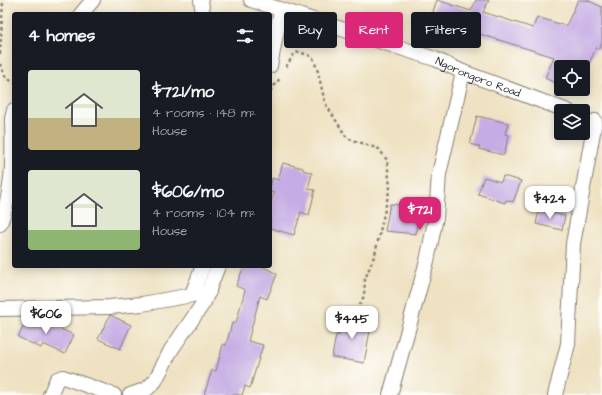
<!DOCTYPE html>
<html lang="en">
<head>
<meta charset="utf-8">
<style>
	:root { --surface:#171b24; --page:#20242c; --text:#f1f3f6; --muted:#9ea1a6; --accent:#db2777 }
	body { margin:0; font-family:"Architects Daughter",sans-serif; background:var(--page); color:var(--text); height:100vh; display:flex; flex-direction:column; font-size:15px; white-space:nowrap }
	* { box-sizing:border-box; margin:0 }
	p { font-size:13px; color:var(--muted) }
	.icon { flex:none; width:22px; height:22px; fill:none; stroke:currentColor; stroke-width:2; stroke-linecap:round; stroke-linejoin:round }
	.map { position:relative; flex:1; overflow:hidden }
	.panel { position:absolute; left:12px; top:12px; width:260px; height:256px; display:flex; flex-direction:column; background:var(--surface); border-radius:4px; box-shadow:0 2px 10px #0003 }
	.panel>* { flex:none }
	.guide { position:absolute; left:284px; top:12px; width:258px; height:36px; display:flex; gap:8px }
	.controls { position:absolute; left:554px; top:60px; display:grid; gap:8px }
	.controls a { display:grid; place-items:center; width:36px; height:36px; border-radius:4px; background:var(--surface); box-shadow:0 2px 10px #0003; font-size:20px }
	.price { position:absolute; translate:-50% -34px; padding:0 9px; border-radius:8px; background:#fff; color:#222; font-size:13px; line-height:26px; filter:drop-shadow(0 1px 2px #0008) }
	.price::after { content:''; position:absolute; left:50%; top:24px; width:12px; height:9px; margin-left:-6px; background:inherit; clip-path:polygon(0 0,100% 0,50% 100%) }
	.price.on { background:var(--accent); color:#fff }
	ul { padding:0; list-style:none }
	li { display:flex; align-items:center; gap:12px; height:100px; padding:0 16px }
	li span { display:grid; place-items:center; flex:none; width:112px; height:80px; border-radius:4px; color:#555 }
	li>.icon { margin-inline-start:auto }
	span .icon { width:48px; height:48px; fill:#fffc; stroke-width:1 }
	li b { font-size:17px }
	h2 { display:flex; justify-content:space-between; align-items:center; height:48px; padding:0 16px; font-size:17px }
	.chip { padding:0 14px; border-radius:4px; background:var(--surface); box-shadow:0 2px 10px #0003; font-size:14px; line-height:36px }
	.chip.on { background:var(--accent); color:#fff }
	.map>svg:first-child { display:block }
</style>
</head>
<body>
<div class="map">
<svg width="602" height="395" viewBox="0 0 602 395">
	<rect width="100%" height="100%" fill="#fdfcf7"/>
	<filter id="ink" filterUnits="userSpaceOnUse"><feTurbulence type="fractalNoise" baseFrequency=".025" numOctaves="2"/><feDisplacementMap in="SourceGraphic" scale="8" xChannelSelector="R" yChannelSelector="G"/><feConvolveMatrix kernelMatrix="1 2 1 2 8 2 1 2 1" color-interpolation-filters="sRGB"/></filter>
	<filter id="wash" filterUnits="userSpaceOnUse"><feTurbulence type="fractalNoise" baseFrequency=".012" numOctaves="4" result="noise"/><feDisplacementMap in="SourceGraphic" scale="16" xChannelSelector="R" yChannelSelector="G"/><feGaussianBlur stdDeviation="0.9" result="paint"/><feColorMatrix in="noise" values="0 0 0 0 0 0 0 0 0 0 0 0 0 0 0 0 0 1.4 0 .05"/><feComposite in="paint" operator="in"/></filter>
	<g filter="url(#wash)">
		<rect width="100%" height="100%" fill="#efe2c3"/>
		<g id="blocks">
			<path fill="#c5ace4" d="M437,0L471,11L476,0H489L483,12L533,28L537,17L566,26L578,0H587L602,7V43L599,49L596,48L583,77V67H561V86L545,78L554,57L473,32L470,39L461,35L462,32L430,20Z
				M477,116L508,123L505,134L509,135L504,155L479,149L480,147L470,144Z
				M283,163L303,168V170L312,173L308,189L315,190L309,215L301,212L294,235L270,228V206L274,193L270,192V188L272,178L278,180Z
				M503,176L521,181L513,202L506,200L505,203L478,194L484,177L501,182Z
				M390,204L411,206L413,215H418L416,234L385,231Z
				M539,210L565,216L562,230L536,224Z
				M244,266H262L277,274L267,299L260,296L248,341L263,345L250,388L245,386L242,395H204L212,370L216,371L223,344L226,345L232,323H236L245,290L236,286Z
				M110,315L131,325L120,349L98,339Z
				M345,317L364,320L363,323L371,325L364,363L332,357L336,335H339L342,319L344,320Z
				M28,318L43,322L45,318L56,323L54,326L74,335L65,354L43,344L41,348L18,337Z"/>
		</g>
	</g>
	<g filter="url(#ink)">
		<use href="#blocks" fill-opacity="0" stroke="#867f70" stroke-width="1"/>
		<g fill="none" stroke-linecap="round" stroke-linejoin="round">
			<g stroke="#867f70" stroke-width="16">
				<g id="minor">
					<path d="M201,0L203,14"/>
					<path id="s1" d="M251,0L435,59L463,72L568,111"/>
					<path d="M81,14L93,0"/>
					<path d="M270,66L281,10"/>
					<path d="M0,224C14,188 13,157 12,119L14,110"/>
					<path d="M192,294L203,266"/>
					<path d="M0,309L109,307L142,304L209,292"/>
					<path d="M50,395L57,379L63,377L114,395"/>
					<path d="M130,395L147,389L155,381L171,350L204,302L218,266"/>
					<path d="M390,395L427,261L436,217L439,174L463,72"/>
					<path d="M555,395L568,344L573,244L595,121"/>
				</g>
			</g>
			<path stroke="#867f70" stroke-width="2.5" stroke-dasharray="3 3" stroke-linecap="butt" d="M0,54L3,0
				M0,64L5,76L14,83
				M286,67L294,54L299,52L311,56L314,60L318,72L325,103L347,138L379,149L387,160L390,187L375,254L365,279L364,296L360,304L359,315
				M270,91L281,77"/>
			<use href="#minor" stroke="#fff" stroke-width="14"/>
		</g>
	</g>
	<g text-anchor="middle" dominant-baseline="central" stroke-width="3" stroke-linejoin="round" paint-order="stroke">
		<g font-size="11" fill="#1c1c1c" stroke="#fdfcf7">
			<text stroke="none"><textPath href="#s1" startOffset="240">Ngorongoro Road</textPath></text>
		</g>
	</g>
</svg>
<div class="controls">
<a><svg class="icon" aria-label="locate" viewBox="0 0 24 24"><circle cx="12" cy="12" r="6"/><path d="M12 2v4M12 18v4M2 12h4M18 12h4"/></svg></a>
<a><svg class="icon" aria-label="layers" viewBox="0 0 24 24"><path d="M12 4l9 5-9 5-9-5zM3 14l9 5 9-5"/></svg></a>
</div>
<b class="price" style="left:550px;top:220px">$424</b>
<b class="price on" style="left:420px;top:231px">$721</b>
<b class="price" style="left:46px;top:335px">$606</b>
<b class="price" style="left:352px;top:340px">$445</b>
<div class="guide">
<a class="chip">Buy</a>
<a class="chip on">Rent</a>
<a class="chip">Filters</a>
</div>
<section class="panel">
<h2>4 homes<svg class="icon" aria-label="filters" viewBox="0 0 24 24"><path d="M4 7h16M4 17h16"/><circle cx="9" cy="7" r="2"/><circle cx="15" cy="17" r="2"/></svg></h2>
<ul>
<li><span style="background:linear-gradient(#dfe7d0 60%,#c2b280 0)"><svg class="icon" aria-label="home" viewBox="0 0 24 24"><path d="M3 11l9-7 9 7M6 9v11h12V9"/></svg></span><div><b>$721/mo</b><p>4 rooms · 148 m²</p><p>House</p></div></li>
<li><span style="background:linear-gradient(#dfe7d0 75%,#8fb573 0)"><svg class="icon" aria-label="home" viewBox="0 0 24 24"><path d="M3 11l9-7 9 7M6 9v11h12V9"/></svg></span><div><b>$606/mo</b><p>4 rooms · 104 m²</p><p>House</p></div></li>
</ul>
</section>
</div>
</body>
</html>
